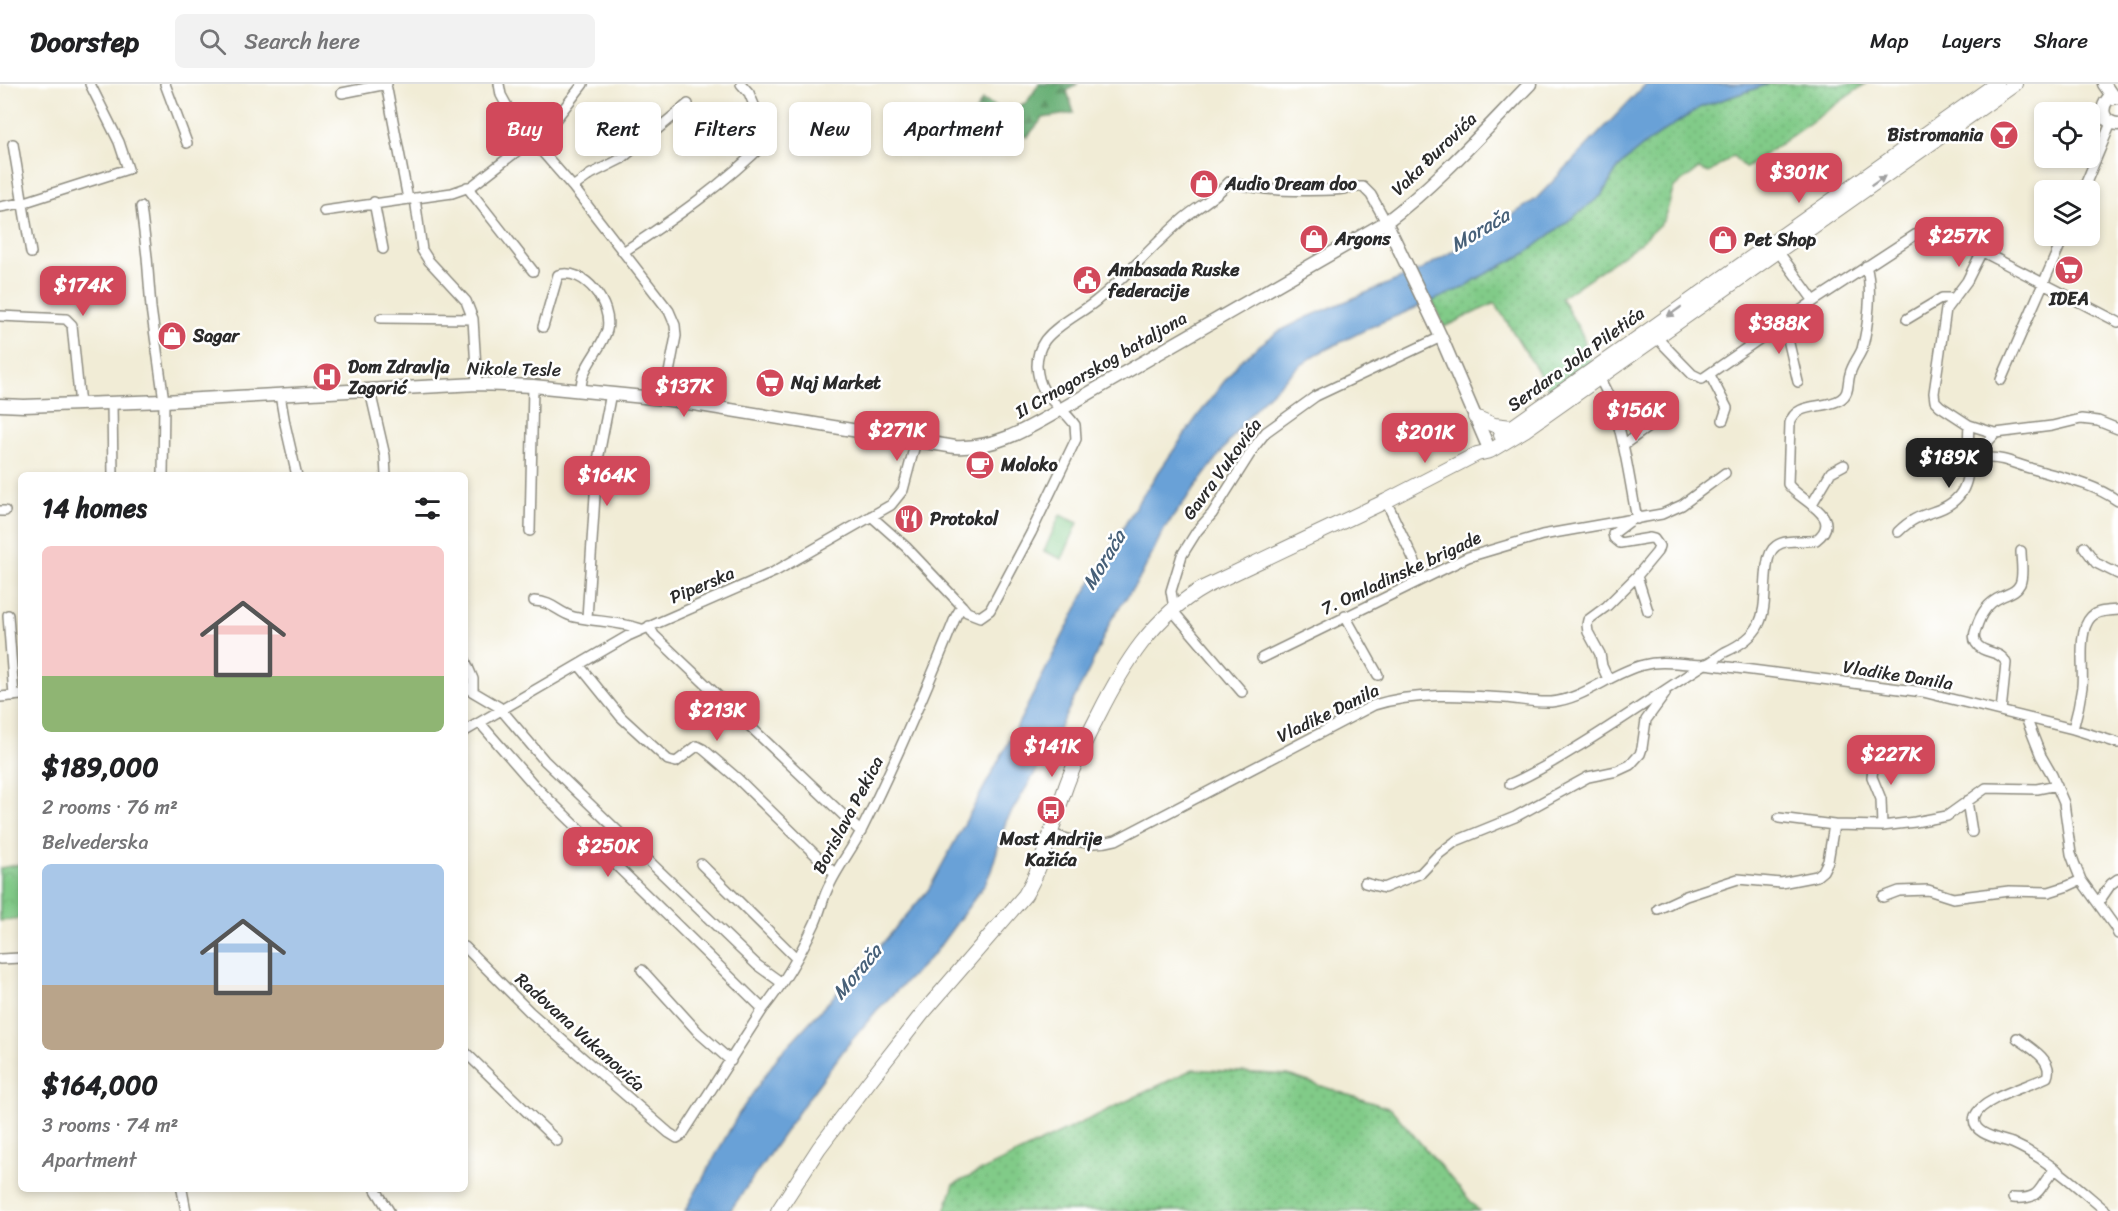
<!DOCTYPE html>
<html lang="en">
<head>
<meta charset="utf-8">
<style>
	:root { --surface:#fff; --page:#f2f2f2; --text:#202124; --muted:#757577; --line:#e0e0e0; --accent:#d1495b }
	body { margin:0; font-family:Sriracha,sans-serif; background:var(--page); color:var(--text); height:100vh; display:flex; flex-direction:column; font-size:22px; white-space:nowrap }
	* { box-sizing:border-box; margin:0 }
	p { font-size:20px; color:var(--muted) }
	.icon { flex:none; width:33px; height:33px; fill:none; stroke:currentColor; stroke-width:2; stroke-linecap:round; stroke-linejoin:round }
	.map { position:relative; flex:1; overflow:hidden }
	.panel { position:absolute; left:18px; top:388px; width:450px; height:720px; display:flex; flex-direction:column; background:var(--surface); border-radius:9px; box-shadow:0 3px 9px #0003 }
	.panel>* { flex:none }
	.guide { position:absolute; left:486px; top:18px; width:570px; height:54px; display:flex; gap:12px }
	.tools { position:absolute; left:2034px; top:18px; display:grid; gap:12px }
	.tools a { display:grid; place-items:center; width:66px; height:66px; border-radius:9px; background:var(--surface); box-shadow:0 3px 9px #0003; font-size:30px }
	.price { position:absolute; translate:-50% -51px; padding:0 14px; border-radius:12px; background:var(--accent); color:#fff; font-size:20px; line-height:39px; filter:drop-shadow(0 2px 3px #0008) }
	.price::after { content:''; position:absolute; left:50%; top:36px; width:18px; height:14px; margin-left:-9px; background:inherit; clip-path:polygon(0 0,100% 0,50% 100%) }
	.price.on { background:#222; color:#fff }
	ul { padding:0; list-style:none }
	li { display:grid; align-content:center; gap:12px; height:318px; padding:0 24px }
	li span { display:grid; place-items:center; height:186px; border-radius:9px; color:#555 }
	li>.icon { margin-inline-start:auto }
	span .icon { width:108px; height:108px; fill:#fffc; stroke-width:1 }
	li b { font-size:26px }
	h2 { display:flex; justify-content:space-between; align-items:center; height:72px; padding:0 24px; font-size:26px }
	.chip { padding:0 21px; border-radius:9px; background:var(--surface); box-shadow:0 3px 9px #0003; font-size:21px; line-height:54px }
	.chip.on { background:var(--accent); color:#fff }
	header { display:flex; align-items:center; gap:36px; box-sizing:border-box; height:84px; padding:0 30px; background:var(--surface); border-bottom:2px solid var(--line) }
	header strong { font-size:28px }
	nav { display:flex; gap:33px; margin-inline-start:auto; font-size:21px }
	.search { width:420px; height:54px; background:var(--page); display:flex; align-items:center; gap:15px; box-sizing:border-box; padding:0 21px; border-radius:9px; color:var(--muted); font-size:22px }
	.map>svg:first-child { display:block }
</style>
</head>
<body>
<header>
<strong>Doorstep</strong>
<div class="search"><svg class="icon" aria-label="search" viewBox="0 0 24 24"><circle cx="10" cy="10" r="6"/><path d="M15 15l6 6"/></svg>Search here</div>
<nav><a>Map</a><a>Layers</a><a>Share</a></nav>
</header>
<div class="map">
<svg width="2118" height="1127" viewBox="0 0 2118 1127">
	<defs>
		<pattern id="grass-dots" width="8" height="8" patternUnits="userSpaceOnUse" patternTransform="scale(1.5)"><rect width="8" height="8" fill="#81cb88"/><path d="M2 2h.1M6 6h.1" fill="none" stroke="#70ae76" stroke-width="1.8" stroke-linecap="round"/></pattern>
		<pattern id="forest-firs" width="22" height="20" patternUnits="userSpaceOnUse" patternTransform="scale(1.5)"><rect width="22" height="20" fill="#68af74"/><path d="M5 1l3.5 6h-7zM16 11l3.5 6h-7z" fill="#568f5f"/></pattern>
		<pattern id="park-crowns" width="20" height="18" patternUnits="userSpaceOnUse" patternTransform="scale(1.5)"><rect width="20" height="18" fill="#81cb88"/><path d="M2 6a3 3 0 1 1 6 0M12 15a3 3 0 1 1 6 0" fill="none" stroke="#70ae76"/></pattern>
	</defs>
	<rect width="100%" height="100%" fill="#fff"/>
	<filter id="ink" filterUnits="userSpaceOnUse"><feTurbulence type="fractalNoise" baseFrequency=".0167" numOctaves="2"/><feDisplacementMap in="SourceGraphic" scale="12" xChannelSelector="R" yChannelSelector="G"/><feConvolveMatrix kernelMatrix="1 2 1 2 8 2 1 2 1" color-interpolation-filters="sRGB"/></filter>
	<filter id="wash" filterUnits="userSpaceOnUse"><feTurbulence type="fractalNoise" baseFrequency=".008" numOctaves="4" result="noise"/><feDisplacementMap in="SourceGraphic" scale="24" xChannelSelector="R" yChannelSelector="G"/><feGaussianBlur stdDeviation="1.35" result="paint"/><feColorMatrix in="noise" values="0 0 0 0 0 0 0 0 0 0 0 0 0 0 0 0 0 1.4 0 .05"/><feComposite in="paint" operator="in"/></filter>
	<g filter="url(#wash)">
		<rect width="100%" height="100%" fill="#f1ecd6"/>
		<path fill="url(#grass-dots)" stroke="#567b5a" stroke-width="1.5" d="M1769,0H1865L1746,84L1733,72L1709,89L1699,85L1674,103L1664,136L1639,160L1561,214L1582,250L1594,287L1554,313L1495,219L1444,243L1432,216L1463,204L1478,194L1545,155L1602,111L1616,87L1626,76L1648,58L1687,32L1701,23Z
			M1193,985L1288,991L1391,1025L1479,1127H945L954,1100Z"/>
		<path fill="url(#forest-firs)" stroke="#4a6d50" stroke-width="1.5" d="M1039,0H1077L1067,7L1074,29L1043,34L1027,53L1005,44L994,42L980,54L967,44L982,16L1008,28L1027,18Z"/>
		<path fill="url(#park-crowns)" stroke="#567b5a" stroke-width="1.5" d="M21,780V834L0,837V784Z"/>
		<path fill="#81cb88" stroke="#567b5a" stroke-width="1.5" d="M1060,431L1078,439L1062,475L1044,467Z"/>
		<path fill="#69a1d7" stroke="#4a6681" stroke-width="1.5" d="M1646,0H1769L1701,23L1687,32L1648,58L1626,76L1616,87L1602,111L1526,169L1478,194L1463,204L1375,241L1317,270L1296,285L1265,314L1246,335L1164,445L1141,492L1111,536L1090,584L1040,681L1006,737L991,787L985,800L934,870L877,926L846,963L804,1020L730,1127H685L738,1031L779,971L875,868L929,805L1013,650L1084,510L1140,415L1194,337L1239,278L1257,263L1278,248L1308,233L1421,186L1497,141L1536,115Z"/>
	</g>
	<g filter="url(#ink)">
		<g fill="none" stroke-linecap="round" stroke-linejoin="round">
			<g stroke="#8e8c80" stroke-width="12">
				<path id="minor" d="M165,0L187,59
					M386,0L408,115
					M499,0L501,11L507,22L532,56L573,103L669,227L675,241L676,252L664,315
					M342,9L387,0
					M13,60L31,169
					M467,103L533,187
					M573,103L591,90L621,75L688,20
					M2083,106L2111,39
					M415,114L422,166L429,177L466,217L473,235L477,300
					M374,118L383,165
					M0,123L22,119L128,85L119,58L90,0
					M141,123L147,173L151,224L164,317L163,392
					M324,127L452,109L472,102L552,40L583,0
					M1775,163L1814,217
					M1982,167L1967,197L1946,225L1934,309L1935,317L1940,322L1969,341L1988,347L1996,349L2052,342L2081,335L2098,337L2118,345
					M623,168C674,135 724,100 767,57L768,54L749,9L741,0
					M0,232L66,235L72,241L80,321
					M381,234L473,235
					M1907,235L1942,214H1953
					M1784,238L1798,298
					M543,243L558,191C584,182 613,221 607,246C601,267 581,282 581,305
					M1657,254L1692,290L1702,295L1814,217L1915,151L1926,149L1945,150L1958,155L2118,238
					M1597,291C1622,327 1628,391 1637,435
					M1710,291L1727,324L1723,336
					M2001,296L2064,152
					M370,307L385,372L386,392
					M280,311L285,340L297,392
					M112,319L113,392
					M1996,349L1983,363L1982,368L1987,374C2004,373 2017,381 2033,385C2063,394 2092,399 2118,417
					M1623,361L1669,328
					M1386,417L1423,495
					M1812,420L1831,388L1844,381
					M0,427H5
					M1629,438L1613,450L1614,454L1620,459L1650,454L1654,455L1659,462L1657,468L1637,492L1648,527
					M530,447L533,302
					M1898,448C1912,434 1921,432 1938,426C1979,411 1966,374 1969,341
					M2084,463L2096,479L2118,490
					M534,517C554,518 558,529 574,533C596,538 619,537 641,545
					M962,522L967,528L980,533L990,526L1031,449L1076,355L1075,341C1059,318 1039,315 1037,282C1037,273 1040,263 1045,256C1058,240 1080,230 1096,217C1127,192 1153,161 1183,135C1198,122 1216,114 1229,98C1266,108 1296,107 1334,106C1344,106 1353,102 1363,103L1371,111L1386,138
					M1174,524L1171,507L1182,471L1197,447L1212,430L1255,362L1266,348L1316,312L1441,253
					M1172,526L1242,608
					M8,531L14,612
					M1345,532L1378,591
					M587,534L597,381L611,309
					M649,542L654,551L861,748
					M1262,574L1468,473L1542,451L1662,430L1682,421L1725,389
					M465,576L473,595V607
					M579,581L621,633L668,676L676,678L697,662L703,665L738,695L835,790
					M1608,595L1602,582L1600,570L1588,548L1587,541L1588,536L1607,522L1637,492
					M465,603L499,623L544,676L757,881L782,899
					M0,613L21,611
					M2001,627L2006,579C2000,565 1983,571 1976,559C1973,554 1974,550 1976,545C1980,531 1987,519 2001,513C2009,509 2016,508 2020,500C2024,491 2021,477 2021,467
					M2026,634L2041,672L2052,691L2064,719L2071,770L2075,781L2081,796L2115,843L2118,850
					M480,639L534,701L763,925
					M2073,645C2077,631 2080,617 2082,603C2084,585 2077,547 2091,533C2097,526 2110,527 2118,526
					M465,647L628,552L774,488L891,421L903,406L916,357
					M1875,663L1872,693L1881,715L1882,742
					M1510,700C1533,690 1553,678 1574,665C1619,638 1661,608 1705,580L1923,608L2073,645L2118,659
					M1967,717L1972,748
					M1779,734L1834,741L1882,742L1915,738L1947,732L1986,704L2037,705L2057,701
					M1051,750C1073,757 1092,763 1116,756L1374,621C1416,608 1462,611 1505,614C1520,615 1535,619 1551,618C1585,615 1610,589 1643,581C1658,577 1673,579 1688,580C1693,580 1701,582 1706,580C1713,578 1719,571 1725,568C1772,547 1762,524 1767,482C1768,474 1770,466 1776,462C1787,454 1803,459 1816,456C1847,432 1797,416 1788,400L1790,339C1796,317 1825,326 1841,315C1850,309 1847,299 1850,290C1852,281 1859,273 1862,265C1868,243 1873,204 1866,182
					M701,780L796,874
					M1365,799L1384,804L1421,789L1439,770L1456,757L1515,733L1588,693L1617,687L1630,681L1640,670L1642,664L1646,636L1665,610
					M1883,813L1899,807L1928,806L1953,814L2009,807L2049,808L2068,802L2081,796
					M2098,819L2111,800L2118,795
					M1658,825L1686,812L1738,795L1781,799L1817,792L1823,787L1828,777L1834,741
					M465,863L530,928L669,1049L677,1054L682,1051L763,925C784,899 801,869 815,839C821,826 823,812 830,800C839,781 853,764 862,745C897,675 927,604 956,532L962,522L906,463L871,432
					M0,875L21,874
					M642,886L699,949L731,977
					M2017,954C2030,963 2054,977 2047,993C2030,1002 1982,1014 1975,1032C1969,1050 2001,1055 2012,1059C2048,1075 2076,1102 2106,1127
					M465,968L557,1057
					M182,1106L186,1127
					M376,1106L389,1127
					M2013,1114C2045,1116 2037,1101 2056,1085"/>
			</g>
			<g stroke="#8e8c80" stroke-width="15">
				<path id="tertiary" d="M2104,0L2113,13
					M2118,13L2108,15C2099,26 2104,39 2118,40
					M1386,138L1441,253L1490,367
					M0,321L24,322L164,317L477,300L533,302L664,315L955,363C995,365 1027,345 1060,326L1386,138C1439,98 1484,47 1530,0"/>
			</g>
			<g stroke="#8e8c80" stroke-width="16">
				<path id="secondary" d="M1475,333L1494,341L1512,343
					M1501,351L1996,0
					M778,1127L819,1064L868,999L922,930L1025,811C1044,780 1052,742 1064,708C1073,681 1085,657 1098,632C1124,580 1153,532 1205,503L1386,417L1477,370L1490,367L1525,346L2015,0"/>
			</g>
			<use href="#minor" stroke="#fff" stroke-width="9"/>
			<use href="#tertiary" stroke="#fff" stroke-width="12"/>
			<use href="#secondary" stroke="#fff" stroke-width="14"/>
		</g>
		<defs><path id="oneway-solid" d="M-6-.8H1V-3.2L6.5 0L1 3.2V.8H-6Z" transform="scale(1.5)"/></defs>
		<g fill="#a0a0a0">
			<use href="#oneway-solid" transform="translate(1878 97) rotate(-35)"/>
			<use href="#oneway-solid" transform="translate(1674 228) rotate(145)"/>
		</g>
	</g>
	<defs>
		<g id="bar-disc" transform="scale(1.5)"><circle r="9.5" fill="#d1495b" stroke="#fff"/><path d="M-6-5H6L.8 .8V4.5H3.5V6h-7V4.5H-.8V.8Z" fill="#fff"/></g>
		<g id="shop-disc" transform="scale(1.5)"><circle r="9.5" fill="#d1495b" stroke="#fff"/><path d="M-5-2.5h2.3a2.7 3.5 0 0 1 5.4 0H5L5.5 6h-11ZM-1.5-2.5h3a1.5 2.3 0 0 0-3 0Z" fill="#fff"/></g>
		<g id="supermarket-disc" transform="scale(1.5)"><circle r="9.5" fill="#d1495b" stroke="#fff"/><path d="M-6-5.5h2.5l.6 2H6L4.5 2H-2.5L-4.4-4H-6ZM-1.5 3.2a1.3 1.3 0 1 0 .1 0ZM3 3.2a1.3 1.3 0 1 0 .1 0Z" fill="#fff"/></g>
		<g id="civic-disc" transform="scale(1.5)"><circle r="9.5" fill="#d1495b" stroke="#fff"/><path d="M-.6-6.5H3V-4.5H.6V-3L4-1V1h2V6H-6V1h2V-1L-.6-3ZM-1.2 2.5V6h2.4V2.5Z" fill="#fff"/></g>
		<g id="hospital-disc" transform="scale(1.5)"><circle r="9.5" fill="#d1495b" stroke="#fff"/><path d="M-5-5h3v3.5h4V-5h3V5h-3V1.5h-4V5h-3Z" fill="#fff"/></g>
		<g id="cafe-disc" transform="scale(1.5)"><circle r="9.5" fill="#d1495b" stroke="#fff"/><path d="M-5.5-4.5H6V0H3Q3 3.5 0 3.5H-2.5Q-5.5 3.5-5.5 0ZM3-3.2v2h1.7v-2ZM-6 4.5H4V6H-6Z" fill="#fff"/></g>
		<g id="restaurant-disc" transform="scale(1.5)"><circle r="9.5" fill="#d1495b" stroke="#fff"/><path d="M-5-6h1v4h1v-4h1v4h1v-4h1v5L-1.5 .5V6h-2V.5L-5-1ZM5-6V6H3V1.5H1.5Q1.5-4 5-6Z" fill="#fff"/></g>
		<g id="bus-disc" transform="scale(1.5)"><circle r="9.5" fill="#d1495b" stroke="#fff"/><path d="M-5-6H5V4H4V6H2V4H-2V6H-4V4H-5ZM-3.5-4V0h7V-4ZM-3.5 1.2v1.5H-2V1.2ZM2 1.2v1.5H3.5V1.2Z" fill="#fff"/></g>
	</defs>
	<g fill-rule="evenodd">
		<use href="#bar-disc" x="2004" y="51"/>
		<use href="#shop-disc" x="1204" y="100"/>
		<use href="#shop-disc" x="1314" y="155"/>
		<use href="#shop-disc" x="1723" y="156"/>
		<use href="#supermarket-disc" x="2069" y="186"/>
		<use href="#civic-disc" x="1087" y="196"/>
		<use href="#shop-disc" x="172" y="252"/>
		<use href="#hospital-disc" x="327" y="293"/>
		<use href="#supermarket-disc" x="770" y="299"/>
		<use href="#cafe-disc" x="980" y="381"/>
		<use href="#restaurant-disc" x="909" y="435"/>
		<use href="#bus-disc" x="1051" y="726"/>
	</g>
	<g text-anchor="middle" dominant-baseline="central" stroke-width="5" stroke-linejoin="round" paint-order="stroke">
		<g font-size="18" font-weight="bold" fill="#2b2b2b" stroke="#fff" text-anchor="start">
			<text x="1983" y="51" text-anchor="end">Bistromania</text>
			<text x="1225" y="100">Audio Dream doo</text>
			<text x="1335" y="155">Argons</text>
			<text x="1744" y="156">Pet Shop</text>
			<text x="1108" y="186">Ambasada Ruske<tspan x="1108" dy="21">federacije</tspan></text>
			<text x="2069" y="215" text-anchor="middle">IDEA</text>
			<text x="193" y="252">Sagar</text>
			<text x="348" y="283">Dom Zdravlja<tspan x="348" dy="21">Zagorić</tspan></text>
			<text x="791" y="299">Naj Market</text>
			<text x="1001" y="381">Moloko</text>
			<text x="930" y="435">Protokol</text>
			<text x="1051" y="755" text-anchor="middle">Most Andrije<tspan x="1051" dy="21">Kažića</tspan></text>
		</g>
		<g font-size="18" fill="#2b2b2b" stroke="#fff">
			<text transform="translate(1434 70) rotate(-44)">Vaka Đurovića</text>
			<text transform="translate(1576 275) rotate(-36)">Serdara Jola Piletića</text>
			<text transform="translate(1101 281) rotate(-30)">II Crnogorskog bataljona</text>
			<text transform="translate(514 285) rotate(1)">Nikole Tesle</text>
			<text transform="translate(1222 385) rotate(-54)">Gavra Vukovića</text>
			<text transform="translate(1401 489) rotate(-25)">7. Omladinske brigade</text>
			<text transform="translate(702 501) rotate(-23)">Piperska</text>
			<text transform="translate(1898 591) rotate(9)">Vladike Danila</text>
			<text transform="translate(1328 629) rotate(-26)">Vladike Danila</text>
			<text transform="translate(848 731) rotate(-62)">Borislava Pekica</text>
			<text transform="translate(580 948) rotate(42)">Radovana Vukanovića</text>
		</g>
		<g font-size="20" font-style="italic" fill="#476078" stroke="#fff">
			<text transform="translate(1480 146) rotate(-31)">Morača</text>
			<text transform="translate(1104 476) rotate(-59)">Morača</text>
			<text transform="translate(857 888) rotate(-50)">Morača</text>
		</g>
	</g>
</svg>
<div class="tools">
<a><svg class="icon" aria-label="locate" viewBox="0 0 24 24"><circle cx="12" cy="12" r="6"/><path d="M12 2v4M12 18v4M2 12h4M18 12h4"/></svg></a>
<a><svg class="icon" aria-label="layers" viewBox="0 0 24 24"><path d="M12 4l9 5-9 5-9-5zM3 14l9 5 9-5"/></svg></a>
</div>
<b class="price" style="left:1799px;top:120px">$301K</b>
<b class="price" style="left:1959px;top:184px">$257K</b>
<b class="price" style="left:83px;top:233px">$174K</b>
<b class="price" style="left:1779px;top:271px">$388K</b>
<b class="price" style="left:684px;top:334px">$137K</b>
<b class="price" style="left:1636px;top:358px">$156K</b>
<b class="price" style="left:897px;top:378px">$271K</b>
<b class="price" style="left:1425px;top:380px">$201K</b>
<b class="price on" style="left:1949px;top:405px">$189K</b>
<b class="price" style="left:607px;top:423px">$164K</b>
<b class="price" style="left:717px;top:658px">$213K</b>
<b class="price" style="left:1052px;top:694px">$141K</b>
<b class="price" style="left:1891px;top:702px">$227K</b>
<b class="price" style="left:608px;top:794px">$250K</b>
<div class="guide">
<a class="chip on">Buy</a>
<a class="chip">Rent</a>
<a class="chip">Filters</a>
<a class="chip">New</a>
<a class="chip">Apartment</a>
</div>
<section class="panel">
<h2>14 homes<svg class="icon" aria-label="filters" viewBox="0 0 24 24"><path d="M4 7h16M4 17h16"/><circle cx="9" cy="7" r="2"/><circle cx="15" cy="17" r="2"/></svg></h2>
<ul>
<li><span style="background:linear-gradient(#f6c9c9 70%,#8fb573 0)"><svg class="icon" aria-label="home" viewBox="0 0 24 24"><path d="M3 11l9-7 9 7M6 9v11h12V9"/></svg></span><div><b>$189,000</b><p>2 rooms · 76 m²</p><p>Belvederska</p></div></li>
<li><span style="background:linear-gradient(#a9c7e8 65%,#b9a48a 0)"><svg class="icon" aria-label="home" viewBox="0 0 24 24"><path d="M3 11l9-7 9 7M6 9v11h12V9"/></svg></span><div><b>$164,000</b><p>3 rooms · 74 m²</p><p>Apartment</p></div></li>
</ul>
</section>
</div>
</body>
</html>
